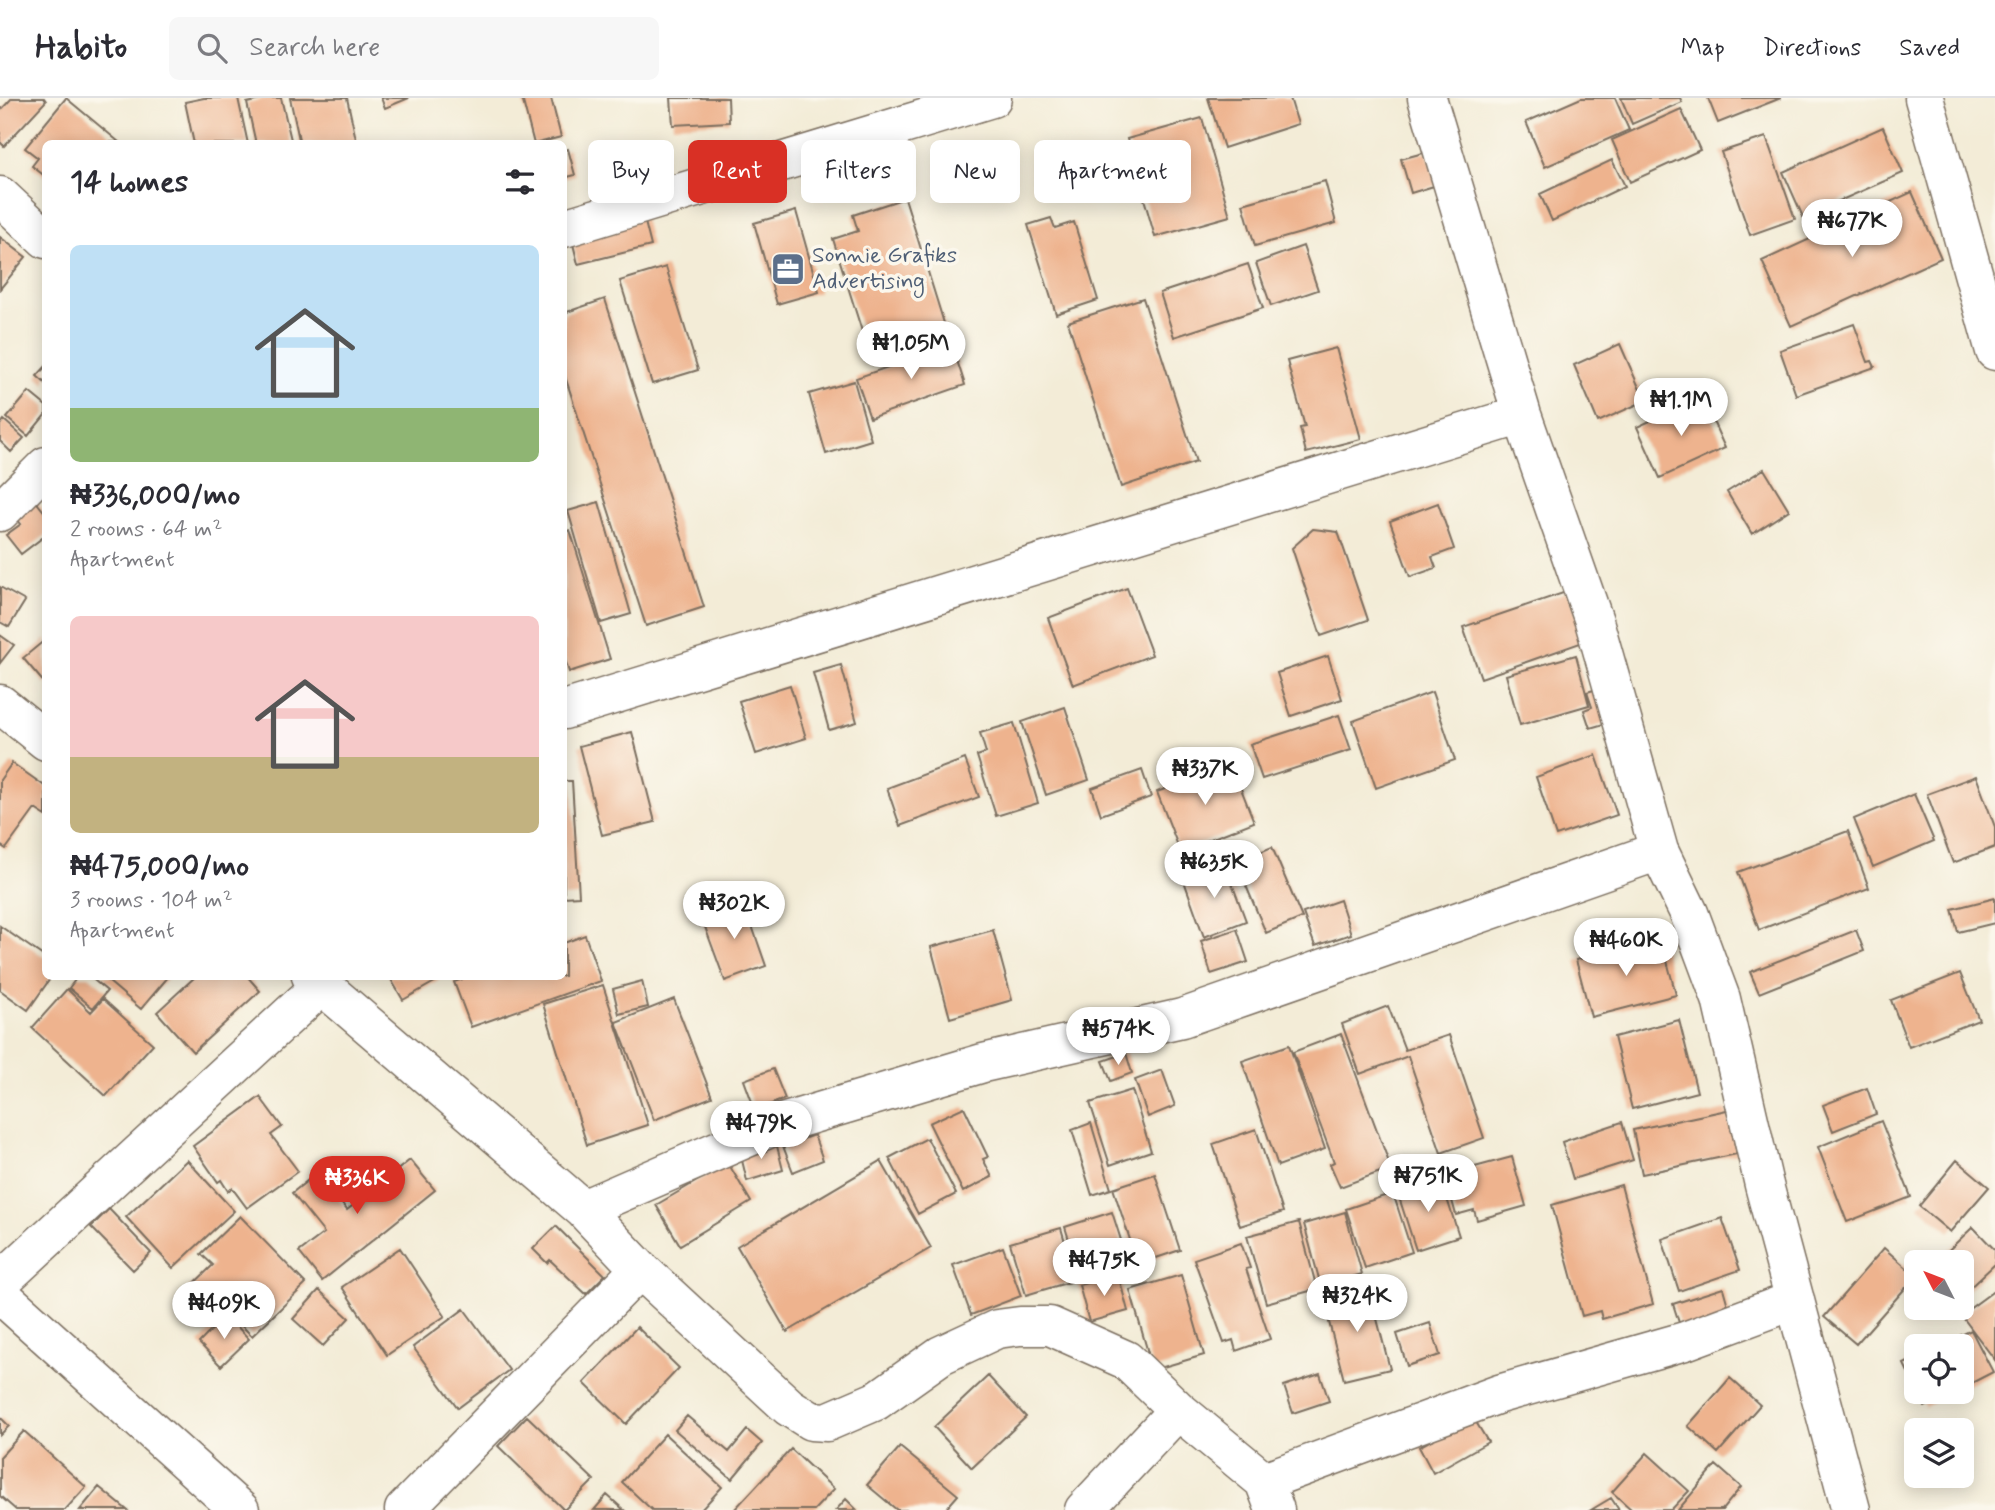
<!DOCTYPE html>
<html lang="en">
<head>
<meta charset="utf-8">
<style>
	:root { --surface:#fff; --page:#f7f7f7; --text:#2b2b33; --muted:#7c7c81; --line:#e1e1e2; --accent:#d93025 }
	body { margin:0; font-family:Mynerve,sans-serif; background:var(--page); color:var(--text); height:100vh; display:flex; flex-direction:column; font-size:26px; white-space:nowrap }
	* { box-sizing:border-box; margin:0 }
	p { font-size:23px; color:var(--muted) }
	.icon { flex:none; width:38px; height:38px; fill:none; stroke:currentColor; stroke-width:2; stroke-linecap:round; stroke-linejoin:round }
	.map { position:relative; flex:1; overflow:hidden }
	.side { position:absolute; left:42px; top:42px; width:525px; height:840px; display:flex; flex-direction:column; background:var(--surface); border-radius:10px; box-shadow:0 4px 18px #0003 }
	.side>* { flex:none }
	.banner { position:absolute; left:588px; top:42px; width:665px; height:63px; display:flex; gap:14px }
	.needle { width:46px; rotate:312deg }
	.fabs { position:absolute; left:1904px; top:1152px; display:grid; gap:14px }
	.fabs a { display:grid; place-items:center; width:70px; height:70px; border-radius:10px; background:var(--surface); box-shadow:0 4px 18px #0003; font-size:35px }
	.price { position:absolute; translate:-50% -60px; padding:0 16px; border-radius:24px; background:#fff; color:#222; font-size:23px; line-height:46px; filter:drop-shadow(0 2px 4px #0008) }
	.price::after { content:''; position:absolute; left:50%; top:42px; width:21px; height:16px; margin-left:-10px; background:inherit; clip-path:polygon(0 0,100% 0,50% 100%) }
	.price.on { background:var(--accent); color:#fff }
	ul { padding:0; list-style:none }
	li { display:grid; align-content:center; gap:14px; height:371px; padding:0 28px }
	li span { display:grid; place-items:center; height:217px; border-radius:10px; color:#555 }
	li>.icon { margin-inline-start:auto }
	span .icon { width:126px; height:126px; fill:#fffc; stroke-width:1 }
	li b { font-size:30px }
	h2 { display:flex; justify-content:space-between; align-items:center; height:84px; padding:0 28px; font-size:30px }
	.pill { padding:0 24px; border-radius:10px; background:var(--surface); box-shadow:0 4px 18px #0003; font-size:24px; line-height:63px }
	.pill.on { background:var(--accent); color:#fff }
	header { display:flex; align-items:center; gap:42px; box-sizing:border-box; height:98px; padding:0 35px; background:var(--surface); border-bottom:2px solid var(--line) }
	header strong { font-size:33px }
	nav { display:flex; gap:38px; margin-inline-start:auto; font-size:24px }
	.search { width:490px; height:63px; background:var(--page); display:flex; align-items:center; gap:18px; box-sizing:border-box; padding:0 24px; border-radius:10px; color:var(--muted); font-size:26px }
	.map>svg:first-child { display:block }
</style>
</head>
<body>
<header>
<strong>Habito</strong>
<div class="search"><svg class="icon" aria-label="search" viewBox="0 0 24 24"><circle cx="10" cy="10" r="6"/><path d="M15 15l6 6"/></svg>Search here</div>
<nav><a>Map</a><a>Directions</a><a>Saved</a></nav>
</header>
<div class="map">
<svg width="1995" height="1412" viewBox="0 0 1995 1412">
	<rect width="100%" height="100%" fill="#fbf7ec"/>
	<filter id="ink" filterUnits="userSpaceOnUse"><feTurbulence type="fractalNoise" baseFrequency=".0143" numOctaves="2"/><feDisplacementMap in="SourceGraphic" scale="14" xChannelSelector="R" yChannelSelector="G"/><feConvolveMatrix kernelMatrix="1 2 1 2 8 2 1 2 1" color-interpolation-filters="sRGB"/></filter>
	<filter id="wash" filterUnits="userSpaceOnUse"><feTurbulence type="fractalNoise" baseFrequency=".00686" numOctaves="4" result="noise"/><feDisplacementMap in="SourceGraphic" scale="28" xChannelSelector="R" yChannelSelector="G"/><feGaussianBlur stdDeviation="1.57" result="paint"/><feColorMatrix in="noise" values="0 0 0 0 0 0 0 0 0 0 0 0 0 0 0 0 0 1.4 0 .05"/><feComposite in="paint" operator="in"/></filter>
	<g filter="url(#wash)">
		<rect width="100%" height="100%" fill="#f3ecd7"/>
		<g id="blocks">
			<path fill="#eeb38e" d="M12,0H44L46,3L4,48L0,44V13Z
				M66,0L119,44L46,46V79L32,68L38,60L25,50Z
				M204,0H238L248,46H194L185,4Z
				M268,0H281L292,46H256L247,5Z
				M290,0H347L357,46H300Z
				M381,0H409L385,10Z
				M522,0H551L561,39L534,46Z
				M671,0H728L729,24L673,27Z
				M1208,0H1290L1298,26L1224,50Z
				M1581,0H1615L1629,32L1545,69L1526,24Z
				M1621,0H1680L1682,4L1632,26Z
				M1708,0H1781L1718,25Z
				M1681,11L1700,52L1630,84L1612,42Z
				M1202,20L1230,118L1155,139L1127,41Z
				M1883,29L1903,75L1803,119L1783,74Z
				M1766,39L1795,121L1750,137L1721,54Z
				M568,51L575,77L564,80V52Z
				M1427,54L1437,87L1411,95L1401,61Z
				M1612,62L1625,88L1552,123L1540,96Z
				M1325,83L1336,125L1255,148L1243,106Z
				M1912,94L1941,160L1791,228L1762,163Z
				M905,100L948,238L871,262L833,141L858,133L853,117Z
				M796,113L819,194L777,206L754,125Z
				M644,120L651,148L578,166L571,138Z
				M1051,120L1055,130L1074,124L1098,202L1056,216L1028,127Z
				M0,139L26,159L0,191Z
				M1303,148L1318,192L1271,208L1256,165Z
				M1248,166L1263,210L1174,239L1160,195Z
				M666,169L698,272L652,286L620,183Z
				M1143,200L1196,364L1121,389L1068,224Z
				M605,201L704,509L646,528L564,275V215Z
				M1854,226L1868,264L1872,263L1875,269L1796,297L1780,252Z
				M1620,246L1645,303L1598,324L1574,267Z
				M952,247L965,287L870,320L856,280Z
				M1336,250L1361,341L1306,355L1300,330L1305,329L1287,263Z
				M46,268V286L37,278Z
				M854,283L871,342L826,356L809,296Z
				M29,294L46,308V316L28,338L7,320Z
				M1702,299L1725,350L1660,380L1637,329Z
				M4,322L24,340L11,354L0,343V327Z
				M1764,371L1789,412L1752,436L1727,394Z
				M34,401L46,416V437L21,456L6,437L21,426L13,416Z
				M599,404L631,516L601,525L568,413Z
				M1438,405L1454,451L1432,459L1436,470L1410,479L1390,423Z
				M1313,431L1338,434L1368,522L1321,538L1292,450Z
				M570,432L610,561L569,574L564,558V434Z
				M0,489L25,503L9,529L0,524Z
				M1127,490L1152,557L1073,587L1048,520Z
				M1569,493L1586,543L1481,580L1463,529Z
				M0,537L14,547L0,565Z
				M46,541V587L23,560Z
				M1576,557L1589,607L1520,627L1506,577Z
				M1328,558L1342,601L1291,618L1277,575Z
				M841,567L857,624L829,632L813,575Z
				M790,587L806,640L756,656L739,603Z
				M1611,587L1621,621L1590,630L1584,612L1592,609L1587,594Z
				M1432,594L1455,662L1376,690L1353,623Z
				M1065,609L1089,682L1046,697L1022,624Z
				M1339,617L1351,652L1262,681L1250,646Z
				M1014,625L1038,705L996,718L977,658L986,655L980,635Z
				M632,634L655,724L602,737L579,648Z
				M1596,657L1617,717L1556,738L1536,679Z
				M965,661L979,699L900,728L887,690Z
				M12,665L46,689V718L35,711L6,751L0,747V682Z
				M1231,665L1254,724L1180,753L1157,694Z
				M1142,672L1151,699L1101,717L1092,690Z
				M1976,678L1995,729V749L1953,765L1927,696Z
				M564,683H572L579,798L564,799Z
				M1914,696L1934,743L1873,769L1854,721Z
				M1848,733L1869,790L1759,832L1738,774Z
				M1272,749L1302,820L1266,835L1236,764Z
				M1224,764L1246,823L1204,839L1183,780Z
				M1995,800V825L1958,834L1952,811Z
				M743,802L766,868L725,883L701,818Z
				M1340,802L1351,836L1315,848L1303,815Z
				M0,828L46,860V878H52L28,912L0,892Z
				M1237,831L1248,864L1211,876L1201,843Z
				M993,832L1012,902L950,920L931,849Z
				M1856,832L1864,853L1759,895L1750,874Z
				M585,837L601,883L471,929L454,884L471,878H564V845Z
				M1661,840L1676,897L1591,919L1576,862Z
				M1960,875L1979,922L1909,949L1891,902Z
				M78,878H89L107,893L93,910L69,890Z
				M102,878H169L141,911Z
				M196,878H247L260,893L193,954L157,914Z
				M389,878H445L403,902Z
				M642,883L648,909L619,916L613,891Z
				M603,887L648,1027L587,1047L543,906Z
				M67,891L91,914L103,901L153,946L106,998L32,930Z
				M674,901L712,999L654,1022L616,924Z
				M1388,908L1405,952L1449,937L1484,1040L1441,1055L1408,958L1360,976L1342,926Z
				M1679,922L1697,994L1632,1011L1614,939Z
				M1341,936L1391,1070L1340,1089L1330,1066L1334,1064L1293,954Z
				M1289,947L1325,1051L1278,1068L1242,963Z
				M1126,955L1132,975L1111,983L1103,963Z
				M773,971L785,1001L755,1012L744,982Z
				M1162,972L1175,1008L1148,1019L1135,982Z
				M1867,990L1876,1016L1833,1033L1823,1007Z
				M1132,992L1151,1053L1110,1067L1090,1005Z
				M260,999L282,1029L271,1037L298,1073L247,1110L232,1090L228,1093L221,1082L218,1084L193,1048Z
				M964,1009L988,1059L983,1061L992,1079L963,1094L929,1025Z
				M1727,1012L1737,1056L1642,1076L1633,1032Z
				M1881,1023L1911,1099L1847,1124L1818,1049Z
				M1622,1024L1633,1062L1573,1081L1562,1044Z
				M1091,1025L1111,1091L1092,1097L1072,1032Z
				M1256,1031L1283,1114L1240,1128L1213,1046Z
				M814,1037L823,1062L793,1074L783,1048Z
				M927,1040L956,1096L918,1116L889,1060Z
				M776,1044L783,1072L747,1083L740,1054Z
				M1512,1059L1526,1108L1477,1122L1474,1112L1456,1117L1445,1077Z
				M187,1062L234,1113L173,1170L126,1119Z
				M410,1062L435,1092L322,1183L299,1154L324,1135L292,1095L317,1075L347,1112Z
				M1957,1062L1989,1089L1950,1134L1919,1108Z
				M881,1063L931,1150L787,1234L737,1148Z
				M728,1065L751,1104L680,1147L656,1107Z
				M1155,1076L1180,1152L1138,1166L1113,1090Z
				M1440,1079L1459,1138L1416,1152L1397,1093Z
				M1621,1087L1653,1206L1602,1221L1600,1213L1582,1218L1552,1107Z
				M1393,1095L1412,1154L1365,1170L1346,1111Z
				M109,1111L151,1155L133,1172L91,1129Z
				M1112,1114L1128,1164L1081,1180L1065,1129Z
				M1345,1114L1362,1176L1321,1188L1304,1126Z
				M240,1118L306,1186L252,1238L228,1214L210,1231L180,1199L213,1167L201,1156Z
				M1722,1120L1740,1172L1679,1193L1662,1141Z
				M1299,1124L1317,1191L1266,1205L1247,1138Z
				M556,1128L605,1177L586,1196L550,1162L547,1165L533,1151Z
				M1973,1129L1995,1152V1166L1962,1197V1164H1936Z
				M1061,1130L1076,1182L1026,1197L1010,1145Z
				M1241,1145L1250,1170L1246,1171L1270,1241L1236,1253L1233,1242L1224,1245L1194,1161Z
				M1003,1149L1021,1198L971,1217L953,1167Z
				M400,1150L445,1218L387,1257L342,1189Z
				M1884,1150L1916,1178L1856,1246L1824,1219Z
				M1118,1176L1128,1213L1089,1224L1079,1187Z
				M1181,1177L1204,1257L1153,1272L1130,1192Z
				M1916,1182V1197L1909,1189Z
				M1369,1190L1390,1271L1344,1282L1323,1201Z
				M1723,1190L1732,1222L1683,1237L1673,1206Z
				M319,1192L349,1220L323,1248L293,1221Z
				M1995,1192V1262L1961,1217Z
				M1928,1209H1949L1938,1220Z
				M464,1211L509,1272L458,1310L413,1249Z
				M226,1217L249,1241L221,1268L199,1245Z
				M1430,1225L1440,1257L1407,1268L1397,1236Z
				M637,1229L679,1270L626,1326L584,1285Z
				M1971,1232L1993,1274L1962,1290V1248H1940Z
				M1916,1260V1291L1904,1266Z
				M1320,1276L1329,1303L1293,1315L1284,1288Z
				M988,1278L1026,1319L972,1370L934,1329Z
				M1730,1280L1760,1307L1718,1355L1688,1328Z
				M1917,1293H1956L1925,1309Z
				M527,1318L594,1382L564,1412L498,1348Z
				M687,1318L729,1354L747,1332L762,1345L732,1381L675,1332Z
				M0,1319L9,1328L0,1337Z
				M1473,1319L1488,1344L1433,1375L1419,1349Z
				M24,1333L86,1389L65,1412H16L0,1398V1359Z
				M665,1336L722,1389L701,1412H652L622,1384Z
				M900,1349L958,1397L945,1412H897L867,1387Z
				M791,1351L834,1391L814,1412H734Z
				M1647,1355L1689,1393L1671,1412H1632L1612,1394Z
				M1716,1367L1741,1389L1722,1412H1678Z
				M99,1389L127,1412H80Z
				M607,1397L624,1412H594Z
				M1611,1400L1619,1412H1591Z
				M846,1401L857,1412H836Z"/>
		</g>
	</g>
	<g filter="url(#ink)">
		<use href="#blocks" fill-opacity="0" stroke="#7b6e5f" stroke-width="2"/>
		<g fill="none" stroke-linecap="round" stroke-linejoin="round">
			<g stroke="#7b6e5f" stroke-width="41">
				<path id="street" d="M1427,0L1522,317L1594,523L1659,753L1689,815L1721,901L1764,1087L1851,1412
					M1924,0L1995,253
					M0,98L46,141
					M564,130L992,0
					M0,414L46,368
					M0,606L46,643
					M564,612L1522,317
					M311,878L583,1111L640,1171L789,1309L811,1323L827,1324L876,1303L941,1257L997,1231L1020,1228H1050L1126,1262L1178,1312L1264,1383L1275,1412
					M583,1111L779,1026L983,965L1182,920L1659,753
					M0,1184L321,888
					M0,1196L240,1412
					M1264,1383L1499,1296L1685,1243L1795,1202
					M404,1412L640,1171
					M1084,1412L1178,1312"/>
			</g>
			<use href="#street" stroke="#fff" stroke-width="38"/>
		</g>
	</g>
	<defs>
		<g id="office-square" transform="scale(1.75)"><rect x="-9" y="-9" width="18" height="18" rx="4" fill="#5c6f8a" stroke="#fbf7ec"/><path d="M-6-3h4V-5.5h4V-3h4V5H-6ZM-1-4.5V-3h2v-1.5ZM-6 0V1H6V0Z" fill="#fff"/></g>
	</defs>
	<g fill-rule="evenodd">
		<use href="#office-square" x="788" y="171"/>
	</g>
	<g text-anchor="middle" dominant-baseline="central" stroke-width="7" stroke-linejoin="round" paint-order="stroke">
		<g font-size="23" fill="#4e5e75" stroke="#fbf7ec" text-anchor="start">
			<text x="812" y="158">Sonnie Grafiks<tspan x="812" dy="26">Advertising</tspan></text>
		</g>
	</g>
</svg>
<div class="fabs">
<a><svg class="needle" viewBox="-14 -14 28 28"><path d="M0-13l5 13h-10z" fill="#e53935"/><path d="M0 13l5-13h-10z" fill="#7c7c81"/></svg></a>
<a><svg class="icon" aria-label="locate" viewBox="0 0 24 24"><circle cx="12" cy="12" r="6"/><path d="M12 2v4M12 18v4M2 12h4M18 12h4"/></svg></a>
<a><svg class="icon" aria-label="layers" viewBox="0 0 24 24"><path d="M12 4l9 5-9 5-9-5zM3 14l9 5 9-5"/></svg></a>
</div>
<b class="price" style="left:1852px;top:161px">₦677K</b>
<b class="price" style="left:911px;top:283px">₦1.05M</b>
<b class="price" style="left:1681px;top:340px">₦1.1M</b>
<b class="price" style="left:1205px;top:709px">₦337K</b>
<b class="price" style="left:1214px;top:802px">₦635K</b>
<b class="price" style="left:734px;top:843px">₦302K</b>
<b class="price" style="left:1626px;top:880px">₦460K</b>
<b class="price" style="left:1118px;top:969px">₦574K</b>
<b class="price" style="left:761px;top:1063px">₦479K</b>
<b class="price" style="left:1428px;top:1116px">₦751K</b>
<b class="price on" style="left:357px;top:1118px">₦336K</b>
<b class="price" style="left:1104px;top:1200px">₦475K</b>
<b class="price" style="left:1357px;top:1236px">₦324K</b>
<b class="price" style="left:224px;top:1243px">₦409K</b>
<div class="banner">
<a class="pill">Buy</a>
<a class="pill on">Rent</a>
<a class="pill">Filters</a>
<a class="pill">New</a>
<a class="pill">Apartment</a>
</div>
<section class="side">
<h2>14 homes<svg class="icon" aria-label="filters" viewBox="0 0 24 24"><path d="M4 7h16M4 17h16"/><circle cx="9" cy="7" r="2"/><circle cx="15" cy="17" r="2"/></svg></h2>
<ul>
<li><span style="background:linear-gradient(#bfe0f5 75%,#8fb573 0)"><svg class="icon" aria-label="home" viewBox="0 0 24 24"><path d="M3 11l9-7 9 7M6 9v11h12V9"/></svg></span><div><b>₦336,000/mo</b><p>2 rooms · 64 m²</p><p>Apartment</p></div></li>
<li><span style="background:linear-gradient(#f6c9c9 65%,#c2b280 0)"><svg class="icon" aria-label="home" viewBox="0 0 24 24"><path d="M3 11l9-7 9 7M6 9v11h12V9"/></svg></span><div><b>₦475,000/mo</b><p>3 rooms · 104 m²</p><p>Apartment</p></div></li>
</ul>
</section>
</div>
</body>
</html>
